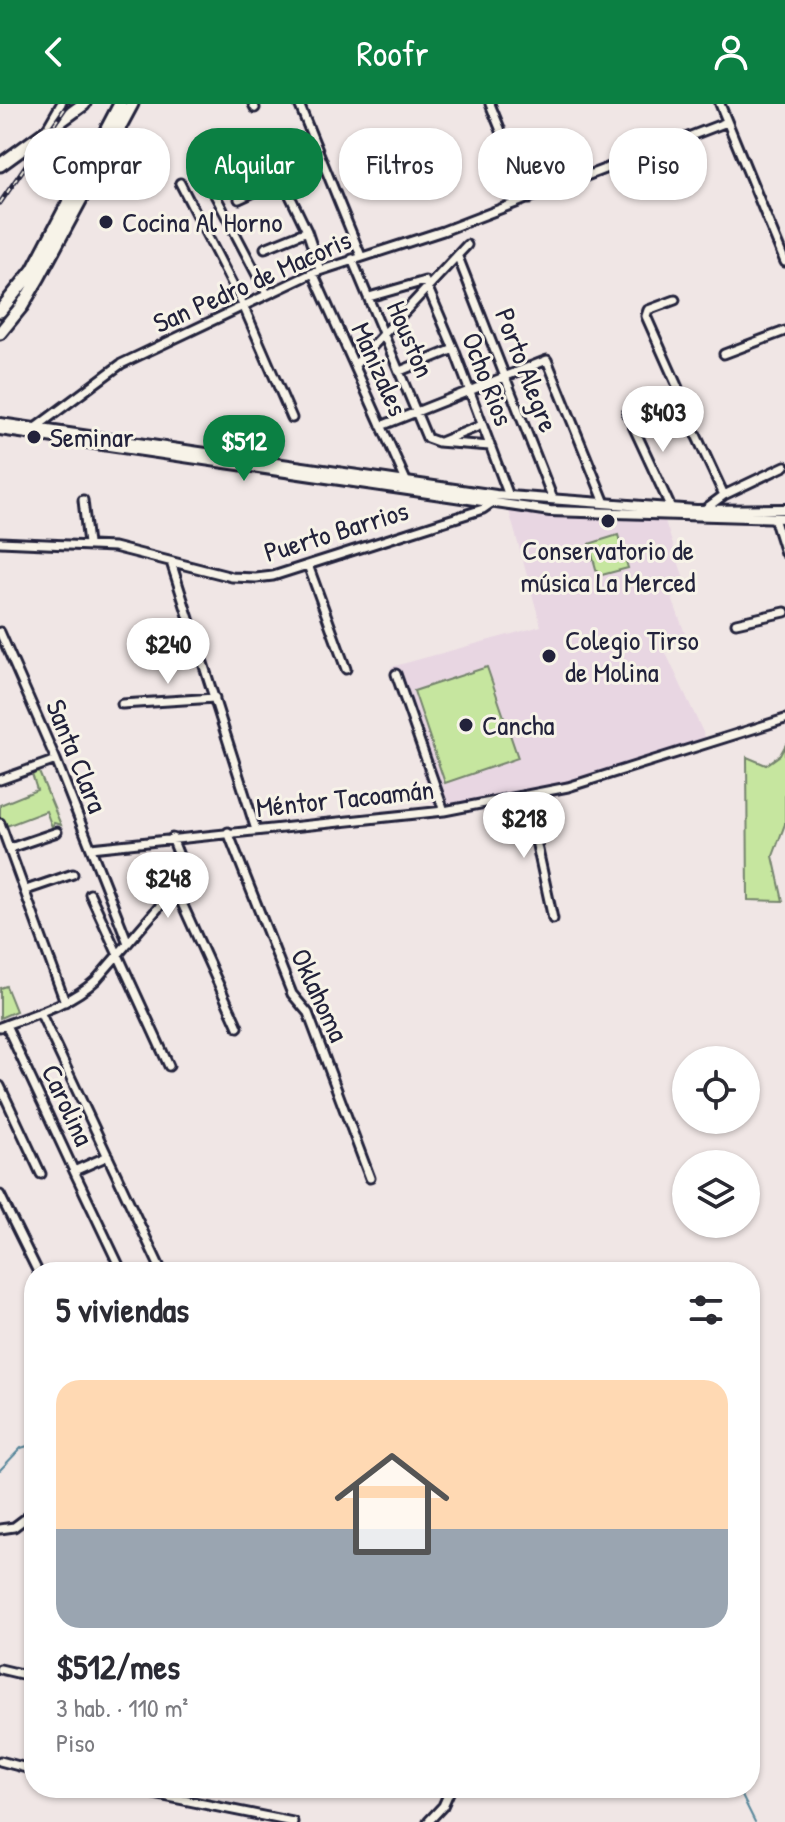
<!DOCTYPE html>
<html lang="es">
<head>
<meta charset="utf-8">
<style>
	:root { --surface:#fff; --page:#f2f2f3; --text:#2b2b33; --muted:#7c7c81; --line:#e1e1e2; --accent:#0b8043 }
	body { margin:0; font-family:"Patrick Hand",sans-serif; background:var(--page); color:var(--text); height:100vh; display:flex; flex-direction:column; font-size:30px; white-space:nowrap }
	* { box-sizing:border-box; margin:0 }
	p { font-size:26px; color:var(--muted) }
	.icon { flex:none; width:44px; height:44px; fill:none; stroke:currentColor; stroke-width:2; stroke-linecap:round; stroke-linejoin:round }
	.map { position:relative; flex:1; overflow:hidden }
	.details { position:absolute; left:24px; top:1158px; width:736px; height:536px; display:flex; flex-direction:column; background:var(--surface); border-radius:32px; box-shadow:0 2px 6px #0004 }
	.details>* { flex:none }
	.top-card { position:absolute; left:24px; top:24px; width:738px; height:72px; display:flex; gap:16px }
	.fabs { position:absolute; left:672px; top:942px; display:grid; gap:16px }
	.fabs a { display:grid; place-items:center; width:88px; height:88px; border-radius:50%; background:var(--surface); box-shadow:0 2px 6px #0004; font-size:40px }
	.price { position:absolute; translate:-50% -68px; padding:0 18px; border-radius:28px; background:#fff; color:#222; font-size:26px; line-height:52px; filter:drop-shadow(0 2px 4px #0008) }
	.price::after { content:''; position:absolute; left:50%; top:48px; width:24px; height:18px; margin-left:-12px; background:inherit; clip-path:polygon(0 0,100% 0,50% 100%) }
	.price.current { background:var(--accent); color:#fff }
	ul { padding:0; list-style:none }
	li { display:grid; align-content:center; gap:16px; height:424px; padding:0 32px }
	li+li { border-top:2px solid var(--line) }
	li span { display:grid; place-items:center; height:248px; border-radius:24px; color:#555 }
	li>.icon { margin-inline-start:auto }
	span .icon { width:144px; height:144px; fill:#fffc; stroke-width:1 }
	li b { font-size:34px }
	h2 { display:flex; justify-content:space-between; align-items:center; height:96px; padding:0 32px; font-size:34px }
	.tag { padding:0 28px; border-radius:32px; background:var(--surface); box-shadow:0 2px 6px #0004; font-size:28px; line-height:72px }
	.tag.current { background:var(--accent); color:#fff }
	header { display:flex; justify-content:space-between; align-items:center; height:104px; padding:0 32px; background:var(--accent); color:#fff; font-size:36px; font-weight:600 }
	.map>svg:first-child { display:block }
</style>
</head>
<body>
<header><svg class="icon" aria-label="back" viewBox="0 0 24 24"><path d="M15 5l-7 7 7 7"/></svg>Roofr<svg class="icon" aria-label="person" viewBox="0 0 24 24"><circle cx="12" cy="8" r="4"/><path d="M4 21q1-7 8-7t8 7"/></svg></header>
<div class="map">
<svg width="785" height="1718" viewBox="0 0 785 1718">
	<rect width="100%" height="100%" fill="#f0e6e5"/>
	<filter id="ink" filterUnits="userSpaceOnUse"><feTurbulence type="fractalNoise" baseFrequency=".0125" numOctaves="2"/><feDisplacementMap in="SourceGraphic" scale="16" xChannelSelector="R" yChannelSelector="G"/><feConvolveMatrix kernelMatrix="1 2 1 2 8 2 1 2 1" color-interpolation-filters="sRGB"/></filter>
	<g filter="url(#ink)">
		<path fill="#e8d6e2" d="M509,407L665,417L688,487L672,494L687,535L663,543L708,639L568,683L435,708L391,563L541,522Z"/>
		<path fill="#c6e69f" stroke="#74846d" stroke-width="2" d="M618,431L628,464L598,472L589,440Z
			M487,563L518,654L445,679L414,587Z
			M785,642V720L773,752L783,797L748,796L747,653L766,661L780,651Z
			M39,668L61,721L54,719L52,723L46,707L4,723L0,714V701L37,686L32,670Z
			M6,882L16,907L0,914V884Z"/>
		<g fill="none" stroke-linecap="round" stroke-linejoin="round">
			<path stroke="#59879b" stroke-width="2" d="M0,1366L21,1344L34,1340
				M738,1684L755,1718"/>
			<path stroke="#c7bfc3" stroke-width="11" stroke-dasharray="11 5.5" stroke-linecap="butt" d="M0,216L31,180"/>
			<g stroke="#22223b" stroke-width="13">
				<path id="minor" d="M253,0L255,4
					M299,0L361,152
					M490,0L529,95
					M720,0L785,158
					M46,26L61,0
					M218,55L263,36L307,127L320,166
					M180,79L243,201L292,314
					M213,87L267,190
					M239,95L283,75
					M265,144L307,127
					M458,153L553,395
					M352,155L427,334L438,338L490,342
					M313,169L407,379
					M369,193L425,177L454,245L509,392
					M675,196L648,206L646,212L678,284L683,303L724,391L705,405
					M724,250L785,227
					M355,261L467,141
					M400,267L454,245
					M627,309L671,404
					M381,322L547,256L605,399
					M35,324L121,260L313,169L443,127L727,18
					M440,338L482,321
					M724,391L785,362
					M83,396L88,440
					M774,414L785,449
					M0,438L114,443L232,473L256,474L273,472L483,405L493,398
					M171,458L256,726
					M308,461L346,565
					M736,519L785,508
					M0,528L56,656L128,839
					M396,570L444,707
					M122,600L215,594
					M0,676L56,656
					M526,691L553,815
					M0,719L65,898
					M228,728L292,890L308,909L370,1074
					M10,744L57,728
					M91,744L444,707L568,683L785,615
					M26,786L73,770
					M174,786L181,797L238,923
					M90,790L169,962
					M40,908L162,1168
					M6,921L74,1067L108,1052
					M0,923C34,910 69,901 96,876L184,774L186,769L172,734
					M0,982L41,1070
					M74,1067L122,1168
					M0,1091L38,1168
					M0,1425L14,1423L34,1408
					M0,1565L34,1573
					M0,1657L34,1666
					M124,1684L293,1718
					M428,1718L443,1702L451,1684"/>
			</g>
			<g stroke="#22223b" stroke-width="14">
				<path id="tertiary" d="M0,319L496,391L696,406L785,405
					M0,326L550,407L785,414"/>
			</g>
			<g stroke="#22223b" stroke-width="17">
				<path id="primary" d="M0,61L84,0
					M0,207L33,166L120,0
					M0,229L22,202L39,173L132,0"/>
			</g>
			<use href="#minor" stroke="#f7f3e8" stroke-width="7"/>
			<use href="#tertiary" stroke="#f7f3e8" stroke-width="8"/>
			<use href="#primary" stroke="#f7f3e8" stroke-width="11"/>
			<g stroke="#22223b" stroke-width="5">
				<path id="rail" d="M0,99L68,0"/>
			</g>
			<use href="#rail" stroke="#f7f3e8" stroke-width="2" stroke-dasharray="6" stroke-linecap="butt"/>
		</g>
	</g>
	<g fill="#22223b" stroke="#f7f3e8" stroke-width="3">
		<circle cx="106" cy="118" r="8"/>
		<circle cx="34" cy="333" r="8"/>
		<circle cx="608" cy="417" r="8"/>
		<circle cx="549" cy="552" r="8"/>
		<circle cx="466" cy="621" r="8"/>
	</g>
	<g text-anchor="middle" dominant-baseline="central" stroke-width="6" stroke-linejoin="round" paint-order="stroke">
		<g font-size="28" fill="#22223b" stroke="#f7f3e8" text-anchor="start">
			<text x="122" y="118">Cocina Al Horno</text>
			<text x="50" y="333">Seminar</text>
			<text x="608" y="446" text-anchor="middle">Conservatorio de<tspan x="608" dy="32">música La Merced</tspan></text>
			<text x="565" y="536">Colegio Tirso<tspan x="565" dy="32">de Molina</tspan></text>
			<text x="482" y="621">Cancha</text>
		</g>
		<g font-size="28" fill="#22223b" stroke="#f7f3e8">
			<text transform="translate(252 177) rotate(-24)">San Pedro de Macoris</text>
			<text transform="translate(411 235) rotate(67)">Houston</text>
			<text transform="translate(380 265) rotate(66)">Manizales</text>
			<text transform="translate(527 266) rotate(69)">Porto Alegre</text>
			<text transform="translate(488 275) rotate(69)">Ocho Rios</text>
			<text transform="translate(336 427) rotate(-17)">Puerto Barrios</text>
			<text transform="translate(77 652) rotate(68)">Santa Clara</text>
			<text transform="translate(345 694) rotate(-6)">Méntor Tacoamán</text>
			<text transform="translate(320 891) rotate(65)">Oklahoma</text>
			<text transform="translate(68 1001) rotate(65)">Carolina</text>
		</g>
	</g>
</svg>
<div class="fabs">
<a><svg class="icon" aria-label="locate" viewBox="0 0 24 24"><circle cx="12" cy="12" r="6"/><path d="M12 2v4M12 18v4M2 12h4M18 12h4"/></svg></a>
<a><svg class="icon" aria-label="layers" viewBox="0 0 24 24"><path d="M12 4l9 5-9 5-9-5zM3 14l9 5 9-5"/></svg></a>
</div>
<b class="price" style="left:663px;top:350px">$403</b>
<b class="price current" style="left:244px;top:379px">$512</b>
<b class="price" style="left:168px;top:582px">$240</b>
<b class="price" style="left:524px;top:756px">$218</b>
<b class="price" style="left:168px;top:816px">$248</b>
<div class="top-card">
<a class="tag">Comprar</a>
<a class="tag current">Alquilar</a>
<a class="tag">Filtros</a>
<a class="tag">Nuevo</a>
<a class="tag">Piso</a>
</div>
<section class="details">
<h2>5 viviendas<svg class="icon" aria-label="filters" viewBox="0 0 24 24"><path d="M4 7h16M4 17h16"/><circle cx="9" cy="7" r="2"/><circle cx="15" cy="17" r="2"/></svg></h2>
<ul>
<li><span style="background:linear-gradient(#ffd9b3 60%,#9aa5b1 0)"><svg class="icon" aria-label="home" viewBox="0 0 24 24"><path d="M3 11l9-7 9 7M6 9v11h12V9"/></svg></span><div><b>$512/mes</b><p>3 hab. · 110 m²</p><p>Piso</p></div></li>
</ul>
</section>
</div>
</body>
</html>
